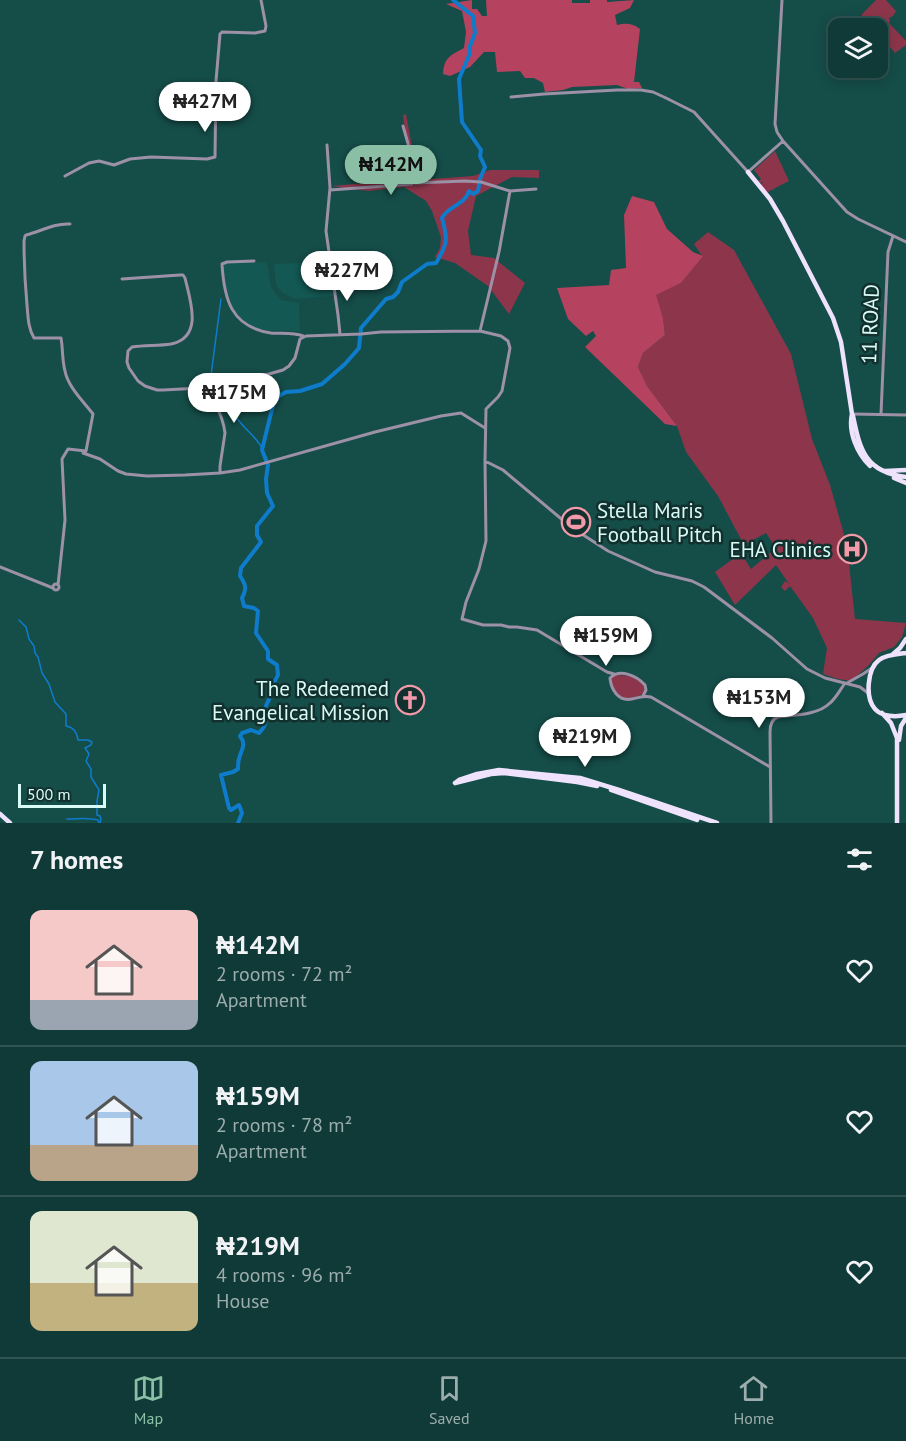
<!DOCTYPE html>
<html lang="en">
<head>
<meta charset="utf-8">
<style>
	:root { --surface:#103a37; --page:#19413f; --text:#f1f3f6; --muted:#9cadad; --line:#305452; --accent:#8abfa5 }
	body { margin:0; font-family:"PT Sans",sans-serif; background:var(--page); color:var(--text); height:100vh; display:flex; flex-direction:column; font-size:22px; white-space:nowrap }
	* { box-sizing:border-box; margin:0 }
	p { font-size:20px; color:var(--muted) }
	.icon { flex:none; width:33px; height:33px; fill:none; stroke:currentColor; stroke-width:2; stroke-linecap:round; stroke-linejoin:round }
	.map { position:relative; height:823px; overflow:hidden }
	.details { display:flex; flex-direction:column; background:var(--surface); flex:1 }
	.details>* { flex:none }
	.controls { position:absolute; left:828px; top:18px; display:grid; gap:12px }
	.controls a { display:grid; place-items:center; width:60px; height:60px; border-radius:12px; background:var(--surface); box-shadow:0 3px 15px #0003,0 0 0 2px var(--line); font-size:30px }
	.scale { position:absolute; left:18px; bottom:15px; width:88px; box-sizing:border-box; padding-left:6px; border:3px solid #d9fbf7; border-top:0; font-size:16px; line-height:21px; white-space:nowrap; color:#d9fbf7; -webkit-text-stroke:4px #12302d; paint-order:stroke }
	.price { position:absolute; translate:-50% -51px; padding:0 14px; border-radius:21px; background:#fff; color:#222; font-size:20px; line-height:39px; filter:drop-shadow(0 2px 3px #0008) }
	.price::after { content:''; position:absolute; left:50%; top:36px; width:18px; height:14px; margin-left:-9px; background:inherit; clip-path:polygon(0 0,100% 0,50% 100%) }
	.price.selected { background:var(--accent); color:#111 }
	ul { padding:0; list-style:none }
	li { display:flex; align-items:center; gap:18px; height:150px; padding:0 30px }
	li+li { border-top:2px solid var(--line) }
	li span { display:grid; place-items:center; flex:none; width:168px; height:120px; border-radius:12px; color:#555 }
	li>.icon { margin-inline-start:auto }
	span .icon { width:72px; height:72px; fill:#fffc; stroke-width:1 }
	li b { font-size:26px }
	h2 { display:flex; justify-content:space-between; align-items:center; height:72px; padding:0 30px; font-size:26px }
	.dock { display:flex; justify-content:space-around; align-items:center; height:84px; border-top:2px solid var(--line); background:var(--surface); font-size:16px; color:var(--muted) }
	.dock a { display:grid; justify-items:center; gap:3px }
	.dock .selected { color:var(--accent) }
	.map>svg:first-child { display:block }
</style>
</head>
<body>
<div class="map">
<svg width="906" height="823" viewBox="0 0 906 823">
	<rect width="100%" height="100%" fill="#154d49"/>
	<path fill="#145853" d="M267,262L271,287L280,300L299,303L300,331L262,330L248,325L232,309L227,293L222,263Z
		M325,262L333,296L295,299L283,293L276,285L274,264Z"/>
	<path fill="#8d364b" d="M876,0H886L896,11L893,16L889,18L890,20L889,23L906,41V45L895,53L878,33V28H873L862,17V14Z
		M406,114L418,180L473,176L490,170H539V178L512,177L476,196L468,231L471,255L494,258L525,283L509,314L488,286L455,263L435,257L440,248L441,237L432,211L426,201L404,187L368,191L332,186L411,179L403,115Z
		M775,151L789,181L775,188L773,190H770L769,192L765,191L761,185L763,182L760,183L758,181L761,179L754,170Z
		M708,232L734,250L791,354L812,439L830,485L847,545L855,619L906,623L902,637L894,647L879,653L869,665L851,681L838,679L823,674L827,648L813,618L790,586L785,591L781,587L785,581L789,584L776,565L735,605L715,572L741,553L751,569L776,548L766,533L744,545L718,496L686,452L677,426L647,386L638,367L643,353L665,335L663,318L655,295L681,283L702,256L694,244Z
		M614,675L633,676L645,685L644,694C639,695 634,698 629,698C617,699 611,685 611,676Z"/>
	<path fill="#b5425f" d="M472,0V9H477L482,16H487L486,0H572V3H590V0H607V2L634,0L630,8L615,15L617,25C626,23 632,23 640,29L634,82H639L642,88L628,89L617,85L572,87L563,90L545,92L543,83L534,78H525L520,71L497,72L495,52H484L470,67L450,76L443,74C444,57 451,55 464,48L466,32L462,11L446,4Z
		M632,196L654,202L667,229L693,252L703,256L681,283L656,295L663,318L665,335L643,353L638,367L647,386L677,426L665,424L585,347L596,336L593,331L586,336L568,319L557,288L609,285L611,270L626,268L624,215Z"/>
	<g fill="none" stroke-linecap="round" stroke-linejoin="round">
		<path stroke="#0e7ccb" stroke-width="1.5" d="M221,299L210,383C214,395 223,402 231,410C234,414 236,418 240,422C247,431 256,437 262,448
			M19,620L26,627L29,639L34,646L35,653L38,657L42,673L49,684L55,702L66,714V726C74,727 77,733 78,740H88L92,742L91,745L85,748L89,754L86,761L91,769V777L99,790L97,801V815L100,816L101,819L100,823
			M67,819C78,819 87,817 98,820L99,823"/>
		<path stroke="#0e7ccb" stroke-width="4" d="M238,823L242,813L239,805L231,810L229,808L221,775L233,772L238,769C238,766 238,762 239,759C241,750 247,745 240,736L242,733L251,730L259,733C271,721 262,718 266,706C267,703 269,700 270,697C273,687 272,684 278,675L277,665L268,659V651L256,633L258,611L254,608L244,606L242,598C247,588 246,585 240,576L241,568L261,542L257,535V526L273,506L267,493L266,479L268,465L262,450L273,405L279,396L286,392L300,391L322,384L345,364L359,348L361,328L386,299L393,297L398,292L402,282L427,264L436,263C448,243 448,240 442,218C448,206 465,205 469,191L473,194L478,191L480,179L485,167L480,156L481,150L462,122L459,79L470,53V46L475,33L473,16L453,0"/>
		<path stroke="#9c91a6" stroke-width="3" d="M782,0L775,124L777,132L783,141L847,212L858,219L906,242
			M511,97L544,94L617,90H641L653,92L666,98L694,112L748,172L783,141
			M403,126L411,154L414,182
			M327,145L330,188L326,231L338,315L340,334
			M65,176L89,163L99,161L114,165L130,159L151,157L207,159L215,157L216,81L220,34L222,32L255,33L265,31L266,26L261,0
			M415,183L465,181L481,182L510,191L536,189
			M330,190L412,184
			M254,261L227,262L222,264C224,299 231,327 271,333C281,334 293,332 303,336
			M122,279L180,275H183L185,278C190,300 204,337 171,344C158,346 145,345 132,347L128,351L127,362L129,368L138,381L145,386L157,390H163L201,388L216,383L269,374L283,370L289,366L295,358L300,339L306,336L361,334L381,332L480,331L501,336L508,341L510,348L502,391L498,397L486,409L485,461L503,470L571,527L608,551L655,572L692,581L704,587L772,638L807,669L825,678L860,687L868,693
			M480,331L499,252L510,191
			M201,388C204,395 210,398 214,404C220,411 224,424 225,433L220,466V473
			M852,414L906,415
			M881,414L888,252L893,236
			M83,453L100,459L118,471L126,474L147,476L185,475L220,473L240,470L375,432L441,416L461,413L485,428
			M485,461L486,541L479,569L466,602L462,619L483,625H501L509,627H517L537,630L607,672L614,674
			M0,567L53,588
			M53 587a3 3 0 1 1 6 0a3 3 0 1 1-6 0Z
			M58,585L65,520L62,459L68,449L86,451L93,414C84,402 68,387 65,371C62,360 63,349 61,338H34C28,328 28,316 27,305C25,283 24,263 24,241L25,236L26,235C42,231 54,223 70,224
			M847,683L863,674L872,668
			M643,696L646,690L645,685C637,676 620,668 610,678C611,689 618,702 632,699C639,698 643,695 651,697L770,767
			M771,823L770,732C770,725 772,719 778,717C795,715 818,715 830,703C836,698 840,690 845,683"/>
		<path stroke="#efe2fc" stroke-width="4.5" d="M748,172L770,199L783,221L833,318L841,342L852,414L853,416C860,450 865,472 906,477
			M852,414C848,432 857,453 870,466
			M885,471L906,470
			M894,478L906,483
			M906,653C898,654 885,655 879,660C867,669 865,698 875,709C882,717 896,717 906,715
			M892,655L900,648L906,639
			M882,713L891,723L897,738V823
			M899,740L901,726L906,718
			M455,783L459,780L477,774L499,770L580,778L619,790L717,823
			M455,783L491,774L504,773L577,782L597,786
			M611,790L697,820
			M0,814L10,823"/>
	</g>
	<defs>
		<g id="stadium-ring" transform="scale(1.5)"><circle r="9.5" fill="#12302d" stroke="#f39aaa" stroke-width="1.5"/><path d="M0-5a6.5 5 0 1 0 0 10a6.5 5 0 1 0 0-10ZM-3.5-1.8h7v3.6h-7Z" fill="#f39aaa"/></g>
		<g id="hospital-ring" transform="scale(1.5)"><circle r="9.5" fill="#12302d" stroke="#f39aaa" stroke-width="1.5"/><path d="M-5-5h3v3.5h4V-5h3V5h-3V1.5h-4V5h-3Z" fill="#f39aaa"/></g>
		<g id="church-ring" transform="scale(1.5)"><circle r="9.5" fill="#12302d" stroke="#f39aaa" stroke-width="1.5"/><path d="M-1.2-6h2.4v3.5h3.3v2.4h-3.3V6h-2.4V-.1h-3.3v-2.4h3.3Z" fill="#f39aaa"/></g>
	</defs>
	<g fill-rule="evenodd">
		<use href="#stadium-ring" x="576" y="522"/>
		<use href="#hospital-ring" x="852" y="549"/>
		<use href="#church-ring" x="410" y="700"/>
	</g>
	<g text-anchor="middle" dominant-baseline="central" stroke-width="5" stroke-linejoin="round" paint-order="stroke">
		<g font-size="21" fill="#d9fbf7" stroke="#12302d">
			<text transform="translate(870 324) rotate(-88)">11 ROAD</text>
		</g>
		<g font-size="21" fill="#d9fbf7" stroke="#12302d" text-anchor="end">
			<text x="597" y="510" text-anchor="start">Stella Maris<tspan x="597" dy="24">Football Pitch</tspan></text>
			<text x="831" y="549">EHA Clinics</text>
			<text x="389" y="688">The Redeemed<tspan x="389" dy="24">Evangelical Mission</tspan></text>
		</g>
	</g>
</svg>
<div class="controls">
<a><svg class="icon" aria-label="layers" viewBox="0 0 24 24"><path d="M12 4l9 5-9 5-9-5zM3 14l9 5 9-5"/></svg></a>
</div>
<div class="scale">500 m</div>
<b class="price" style="left:205px;top:133px">₦427M</b>
<b class="price selected" style="left:391px;top:196px">₦142M</b>
<b class="price" style="left:347px;top:302px">₦227M</b>
<b class="price" style="left:234px;top:424px">₦175M</b>
<b class="price" style="left:606px;top:667px">₦159M</b>
<b class="price" style="left:759px;top:729px">₦153M</b>
<b class="price" style="left:585px;top:768px">₦219M</b>
</div>
<section class="details">
<h2>7 homes<svg class="icon" aria-label="filters" viewBox="0 0 24 24"><path d="M4 7h16M4 17h16"/><circle cx="9" cy="7" r="2"/><circle cx="15" cy="17" r="2"/></svg></h2>
<ul>
<li><span style="background:linear-gradient(#f6c9c9 75%,#9aa5b1 0)"><svg class="icon" aria-label="home" viewBox="0 0 24 24"><path d="M3 11l9-7 9 7M6 9v11h12V9"/></svg></span><div><b>₦142M</b><p>2 rooms · 72 m²</p><p>Apartment</p></div><svg class="icon" aria-label="heart" viewBox="0 0 24 24"><path d="M12 20l-8-8c-3-5 5-10 8-4 3-6 11-1 8 4z"/></svg></li>
<li><span style="background:linear-gradient(#a9c7e8 70%,#b9a48a 0)"><svg class="icon" aria-label="home" viewBox="0 0 24 24"><path d="M3 11l9-7 9 7M6 9v11h12V9"/></svg></span><div><b>₦159M</b><p>2 rooms · 78 m²</p><p>Apartment</p></div><svg class="icon" aria-label="heart" viewBox="0 0 24 24"><path d="M12 20l-8-8c-3-5 5-10 8-4 3-6 11-1 8 4z"/></svg></li>
<li><span style="background:linear-gradient(#dfe7d0 60%,#c2b280 0)"><svg class="icon" aria-label="home" viewBox="0 0 24 24"><path d="M3 11l9-7 9 7M6 9v11h12V9"/></svg></span><div><b>₦219M</b><p>4 rooms · 96 m²</p><p>House</p></div><svg class="icon" aria-label="heart" viewBox="0 0 24 24"><path d="M12 20l-8-8c-3-5 5-10 8-4 3-6 11-1 8 4z"/></svg></li>
</ul>
</section>
<nav class="dock">
<a class="selected"><svg class="icon" aria-label="map" viewBox="0 0 24 24"><path d="M3 6l6-2 6 2 6-2v14l-6 2-6-2-6 2zM9 4v14M15 6v14"/></svg>Map</a>
<a><svg class="icon" aria-label="saved" viewBox="0 0 24 24"><path d="M7 4h10v16l-5-4-5 4z"/></svg>Saved</a>
<a><svg class="icon" aria-label="home" viewBox="0 0 24 24"><path d="M3 11l9-7 9 7M6 9v11h12V9"/></svg>Home</a>
</nav>
</body>
</html>
